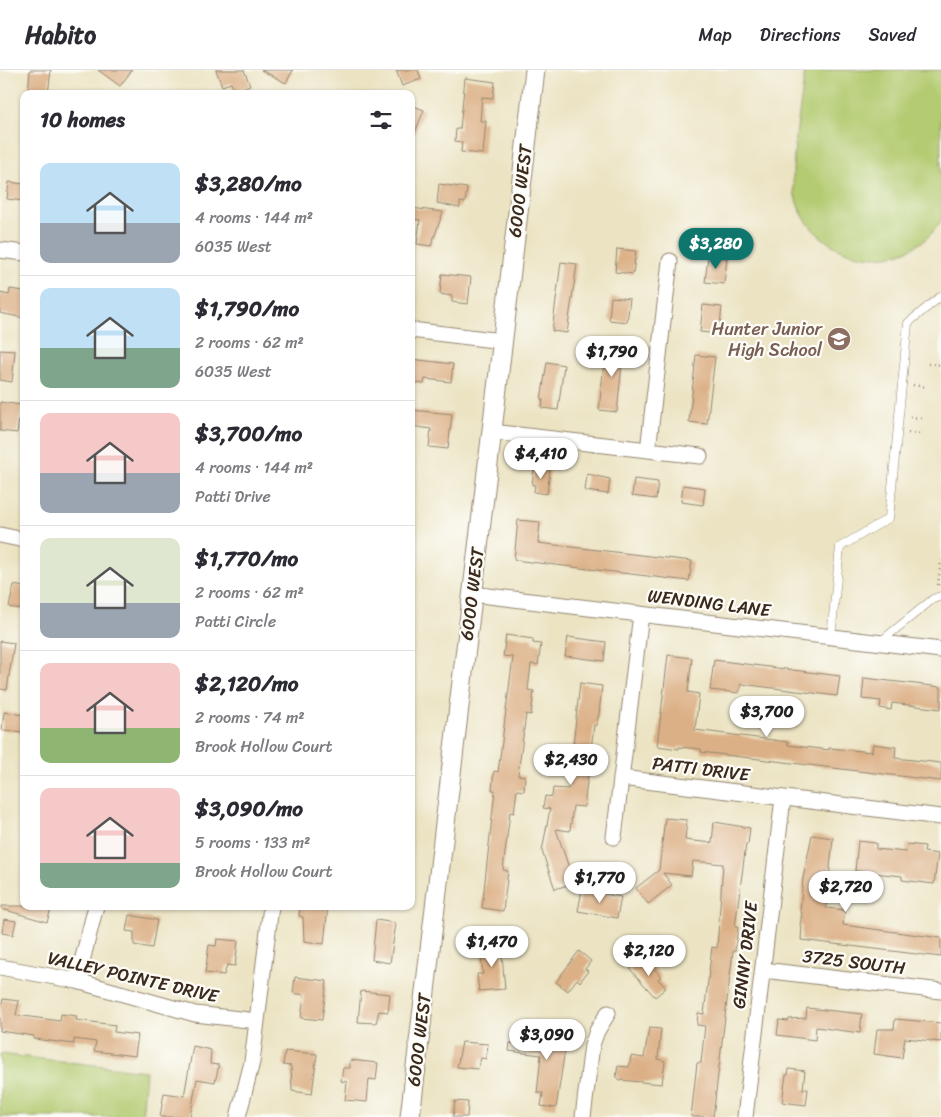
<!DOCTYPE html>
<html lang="en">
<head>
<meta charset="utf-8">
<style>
	:root { --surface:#fff; --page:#f7f7f7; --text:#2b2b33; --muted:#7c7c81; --line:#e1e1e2; --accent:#0f766e }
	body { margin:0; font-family:Sriracha,sans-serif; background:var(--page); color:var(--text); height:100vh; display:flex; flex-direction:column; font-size:19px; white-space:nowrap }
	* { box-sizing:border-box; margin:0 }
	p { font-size:16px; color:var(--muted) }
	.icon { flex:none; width:28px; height:28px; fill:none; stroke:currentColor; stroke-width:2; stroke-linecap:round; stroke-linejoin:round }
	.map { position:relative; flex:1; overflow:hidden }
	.details { position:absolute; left:20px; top:20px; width:395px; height:820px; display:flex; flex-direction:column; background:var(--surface); border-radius:10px; box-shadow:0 1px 4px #0004 }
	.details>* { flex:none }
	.price { position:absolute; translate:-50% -42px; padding:0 11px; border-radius:18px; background:#fff; color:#222; font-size:16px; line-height:32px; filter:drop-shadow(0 1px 2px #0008) }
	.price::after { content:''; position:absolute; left:50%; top:30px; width:15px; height:11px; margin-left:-8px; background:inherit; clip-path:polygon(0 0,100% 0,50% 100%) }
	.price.current { background:var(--accent); color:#fff }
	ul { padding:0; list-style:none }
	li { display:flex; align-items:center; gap:15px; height:125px; padding:0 20px }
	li+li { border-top:1px solid var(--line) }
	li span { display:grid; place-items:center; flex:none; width:140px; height:100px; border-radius:10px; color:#555 }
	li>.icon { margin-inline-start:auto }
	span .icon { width:60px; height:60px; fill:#fffc; stroke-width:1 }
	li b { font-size:21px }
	h2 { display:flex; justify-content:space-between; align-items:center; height:60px; padding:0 20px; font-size:21px }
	header { display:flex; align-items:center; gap:30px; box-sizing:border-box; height:70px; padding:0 25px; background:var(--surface); border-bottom:1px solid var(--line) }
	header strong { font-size:24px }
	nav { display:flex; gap:28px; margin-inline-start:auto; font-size:18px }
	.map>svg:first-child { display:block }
</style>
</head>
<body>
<header>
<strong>Habito</strong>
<nav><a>Map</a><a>Directions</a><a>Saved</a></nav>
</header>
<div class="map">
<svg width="941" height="1047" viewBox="0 0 941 1047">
	<rect width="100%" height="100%" fill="#fdfcf7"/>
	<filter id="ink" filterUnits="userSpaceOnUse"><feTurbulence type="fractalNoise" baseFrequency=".02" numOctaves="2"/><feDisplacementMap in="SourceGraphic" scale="10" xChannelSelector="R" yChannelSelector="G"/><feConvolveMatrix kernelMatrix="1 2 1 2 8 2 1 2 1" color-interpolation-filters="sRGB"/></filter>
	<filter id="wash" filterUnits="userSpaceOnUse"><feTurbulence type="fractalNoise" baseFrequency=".0096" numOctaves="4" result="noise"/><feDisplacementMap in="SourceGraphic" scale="20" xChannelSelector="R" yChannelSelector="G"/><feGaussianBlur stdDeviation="1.12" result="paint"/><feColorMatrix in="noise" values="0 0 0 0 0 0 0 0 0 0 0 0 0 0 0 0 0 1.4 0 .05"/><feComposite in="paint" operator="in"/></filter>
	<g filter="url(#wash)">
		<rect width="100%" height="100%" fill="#ebe3c2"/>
		<path fill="#b3cb71" stroke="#777a48" d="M805,0H941V151C904,210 812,192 795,126C788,97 802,32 805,0Z
			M0,984L146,1001L142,1047H0Z"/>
		<g id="blocks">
			<path fill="#dcb086" d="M30,0H51L48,24H28Z
				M98,0H132L120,16Z
				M216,0H244L250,15L234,22L231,13L222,16Z
				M261,0H293L286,13Z
				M396,0H418L421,9L402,16Z
				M465,8L495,12L493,28L482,27L480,51H486L483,84L461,82L462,72L455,71L456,59H460Z
				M411,35L424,40L412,70H411Z
				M9,112L24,114V131L7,129Z
				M439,114L467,118L465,133L460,132V138L437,133Z
				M411,138L443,142L431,176L417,174L420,150L411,149Z
				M617,179L636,181L633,204L615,202Z
				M708,186L727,188L724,214L705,212Z
				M561,192L577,194L567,263L552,261Z
				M442,204L471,207L468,234L452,232V226L440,224Z
				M10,219L24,221V248L0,243V223L9,225Z
				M611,227L630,229L627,252L609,250Z
				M703,235L722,237L719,264L700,262Z
				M606,273L624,275L617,342L599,340Z
				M0,280L15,281L12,312L0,310Z
				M696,285L715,287L707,354L689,352Z
				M411,289L453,294L451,312L425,309L424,314L411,312Z
				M547,292L564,295L558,340L542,338L543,330H541Z
				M0,332L21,335L17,363L0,361Z
				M411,340L452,344L448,379L429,377L431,359L411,356Z
				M534,398L550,400L547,424L534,422L535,415H532Z
				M587,404L610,409L608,424L585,421Z
				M634,409L658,412L656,429L632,426Z
				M683,415L705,418L703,435L681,432Z
				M518,450L540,452L538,473L692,491L689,511L514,490Z
				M14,515L24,517V540L9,537Z
				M506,565L533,569V573L541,574L538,595L531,594L528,620L534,621L531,645L526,644L518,705L525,706L524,721L517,720L514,743L510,742L503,800L508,801L503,841L482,838L495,720H492L494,701L498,702L513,587L503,586Z
				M568,567L606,572L604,591L565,586Z
				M0,571L14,573L7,620L0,619Z
				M668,585L692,588L688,622L699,624L695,660L788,672V675L829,680V678L872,682L873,674L896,677L895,688L941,693V711L701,682V679L679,677V679L657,676Z
				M714,590L840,606L837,626L741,614L739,623L710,620Z
				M864,608L941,617V639L892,633L891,640L880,638L881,631L862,629Z
				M580,613L602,616L599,644L596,656L594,655L584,737L573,736L570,761L556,759L574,813L555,819L542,781L550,739L543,738L545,726L552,727L553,718L568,719Z
				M4,642L24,645V662L2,660Z
				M665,748L687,750L685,770L712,773L714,752L750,758L748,774H746L735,857H738L735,881H733L713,1047H691L697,993H701L705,956L697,955L698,943L704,944L712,877L717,878L723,794L693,791L691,806L663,803L672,815L648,834L636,818L659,800Z
				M812,765L833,768L826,838L845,840L843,855L941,868V887L801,870L802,856H800L802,842H800L803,808Z
				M858,771L876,773V779L906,782L907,774L925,776L924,782L938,784L934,814L902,810V806L855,801Z
				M582,820L621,827L617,848L578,841Z
				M2,836H52L47,852L2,839Z
				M300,836H328L324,874L304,871L303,847L299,846Z
				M129,845L157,850L152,878L134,875V862L126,861Z
				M4,849L16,851L13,865L2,863Z
				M376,850L396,853L390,893L372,890Z
				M217,869L238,871L235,896L227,895L224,905L205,903L209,875L216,876Z
				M501,874L505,919L479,921L477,904H483L480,875Z
				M579,881L591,891L585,899L588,901L580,912L577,909L568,921L556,912Z
				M645,887L661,907L658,909L666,918L655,927L630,899Z
				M295,907L327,911L322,950L301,948L304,925L293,923Z
				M361,921L390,924L388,942L379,941L376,953L358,952Z
				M3,929L19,931L16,945L60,951L61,944L77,946L76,950L115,955L114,962L138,965L135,986L94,981L96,972L74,969V974L34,969V966L0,961V934H2Z
				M807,938L862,944L860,963L816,957L815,970L777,965L779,950L788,951L789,949L806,948Z
				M895,949L941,953V972L905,968L902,988L874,984L877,959H894Z
				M538,952L556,954L555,966L567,967L556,1038L541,1036L543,1023H537L541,985L509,981L510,973L535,974Z
				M649,958L661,959L658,989L665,991L662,1014L620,1010L616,1006L618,996L629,997L631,986L644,988Z
				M462,972L488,974L486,989L481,988L478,999L457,997Z
				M193,976L211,980L210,994L219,995L215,1012L197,1009L190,1047H160L164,1023L184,1026Z
				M285,981L317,984L312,1024L292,1021L291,996L283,995Z
				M350,990L378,993L376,1010L369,1009L367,1032L345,1030L347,1012L341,1011L343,998H350Z
				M789,999L805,1001L803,1019H808L806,1035L782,1032L786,1005H788Z
				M455,1031L468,1032L467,1047H453Z"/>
		</g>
	</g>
	<g filter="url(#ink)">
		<use href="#blocks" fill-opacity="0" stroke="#938670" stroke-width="1"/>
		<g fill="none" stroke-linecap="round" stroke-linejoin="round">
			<g stroke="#938670" stroke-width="9">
				<path id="service" d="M831,567L840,477L889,448L908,253L941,226
					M881,571L933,529L941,526"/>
			</g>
			<g stroke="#938670" stroke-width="17">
				<path id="minor" d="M0,180L24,183
					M411,260L502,271
					M492,362L700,386
					M648,380L670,191
					M0,465L24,470
					M472,524L941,580
					M621,708L941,747
					M614,767L641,544
					M0,897L77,911L195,944L257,951
					M763,900L941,921
					M77,911L96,836
					M238,1047L252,992L271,836
					M583,1047L592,975L597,961L608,943
					M745,1047L783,728"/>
			</g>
			<g stroke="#938670" stroke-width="21">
				<path id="tertiary" d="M410,1047L535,0"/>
			</g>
			<path stroke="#938670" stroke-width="2.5" stroke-dasharray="1 4" stroke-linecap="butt" d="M928,294L941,295
				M913,315L926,317
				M910,347L923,348
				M908,363L922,364
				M938,515L941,490"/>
			<use href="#service" stroke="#fff" stroke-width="8"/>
			<use href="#minor" stroke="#fff" stroke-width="15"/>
			<use href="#tertiary" stroke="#fff" stroke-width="19"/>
		</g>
	</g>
	<defs>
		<g id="school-disc" transform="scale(1.25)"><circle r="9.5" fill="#8d6e63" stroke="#fdfcf7"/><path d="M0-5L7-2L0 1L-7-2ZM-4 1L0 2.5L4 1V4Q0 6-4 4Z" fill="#fff"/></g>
	</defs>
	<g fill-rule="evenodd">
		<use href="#school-disc" x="839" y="269"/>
	</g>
	<g text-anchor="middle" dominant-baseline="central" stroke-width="4.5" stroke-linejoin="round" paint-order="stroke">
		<g font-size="18" fill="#3b2a1e" stroke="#fdfcf7">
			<text transform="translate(520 121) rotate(-83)">6000 WEST</text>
			<text transform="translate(472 524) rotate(-83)">6000 WEST</text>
			<text transform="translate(709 533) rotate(7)">WENDING LANE</text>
			<text transform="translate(701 699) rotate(7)">PATTI DRIVE</text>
			<text transform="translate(745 885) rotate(-83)">GINNY DRIVE</text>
			<text transform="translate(854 892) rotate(7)">3725 SOUTH</text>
			<text transform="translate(133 907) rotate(13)">VALLEY POINTE DRIVE</text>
			<text transform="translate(419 970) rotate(-83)">6000 WEST</text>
		</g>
		<g font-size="18" fill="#785e54" stroke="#fdfcf7" text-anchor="end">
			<text x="822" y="259">Hunter Junior<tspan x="822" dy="21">High School</tspan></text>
		</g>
	</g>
</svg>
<b class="price current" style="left:716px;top:200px">$3,280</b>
<b class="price" style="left:612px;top:308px">$1,790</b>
<b class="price" style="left:541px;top:410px">$4,410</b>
<b class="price" style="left:767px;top:668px">$3,700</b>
<b class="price" style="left:571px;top:716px">$2,430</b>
<b class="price" style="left:600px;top:834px">$1,770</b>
<b class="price" style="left:846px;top:843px">$2,720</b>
<b class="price" style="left:492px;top:898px">$1,470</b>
<b class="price" style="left:649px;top:907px">$2,120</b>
<b class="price" style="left:547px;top:991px">$3,090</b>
<section class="details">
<h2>10 homes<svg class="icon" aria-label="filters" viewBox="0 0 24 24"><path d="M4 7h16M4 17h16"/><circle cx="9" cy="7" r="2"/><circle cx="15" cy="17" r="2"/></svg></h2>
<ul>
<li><span style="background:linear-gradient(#bfe0f5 60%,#9aa5b1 0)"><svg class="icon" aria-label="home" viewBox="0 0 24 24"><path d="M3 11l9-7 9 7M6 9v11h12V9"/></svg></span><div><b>$3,280/mo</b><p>4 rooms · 144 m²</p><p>6035 West</p></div></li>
<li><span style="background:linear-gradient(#bfe0f5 60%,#7fa58c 0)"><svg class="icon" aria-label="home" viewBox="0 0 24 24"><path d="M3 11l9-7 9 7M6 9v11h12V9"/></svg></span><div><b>$1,790/mo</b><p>2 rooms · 62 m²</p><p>6035 West</p></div></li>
<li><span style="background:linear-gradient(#f6c9c9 60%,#9aa5b1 0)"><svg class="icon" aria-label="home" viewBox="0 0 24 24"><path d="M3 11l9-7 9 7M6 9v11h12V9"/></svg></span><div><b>$3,700/mo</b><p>4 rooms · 144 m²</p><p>Patti Drive</p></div></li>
<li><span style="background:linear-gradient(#dfe7d0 65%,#9aa5b1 0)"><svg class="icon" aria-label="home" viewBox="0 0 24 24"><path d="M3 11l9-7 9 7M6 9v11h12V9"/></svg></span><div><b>$1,770/mo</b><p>2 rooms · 62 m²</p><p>Patti Circle</p></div></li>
<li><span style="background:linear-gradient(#f6c9c9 65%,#8fb573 0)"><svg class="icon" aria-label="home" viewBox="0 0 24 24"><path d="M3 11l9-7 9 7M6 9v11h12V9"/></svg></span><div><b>$2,120/mo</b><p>2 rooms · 74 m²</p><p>Brook Hollow Court</p></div></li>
<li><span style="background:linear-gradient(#f6c9c9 75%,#7fa58c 0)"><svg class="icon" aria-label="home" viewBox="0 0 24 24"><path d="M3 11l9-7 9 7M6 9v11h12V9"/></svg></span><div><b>$3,090/mo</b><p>5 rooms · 133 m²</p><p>Brook Hollow Court</p></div></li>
</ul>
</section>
</div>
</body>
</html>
